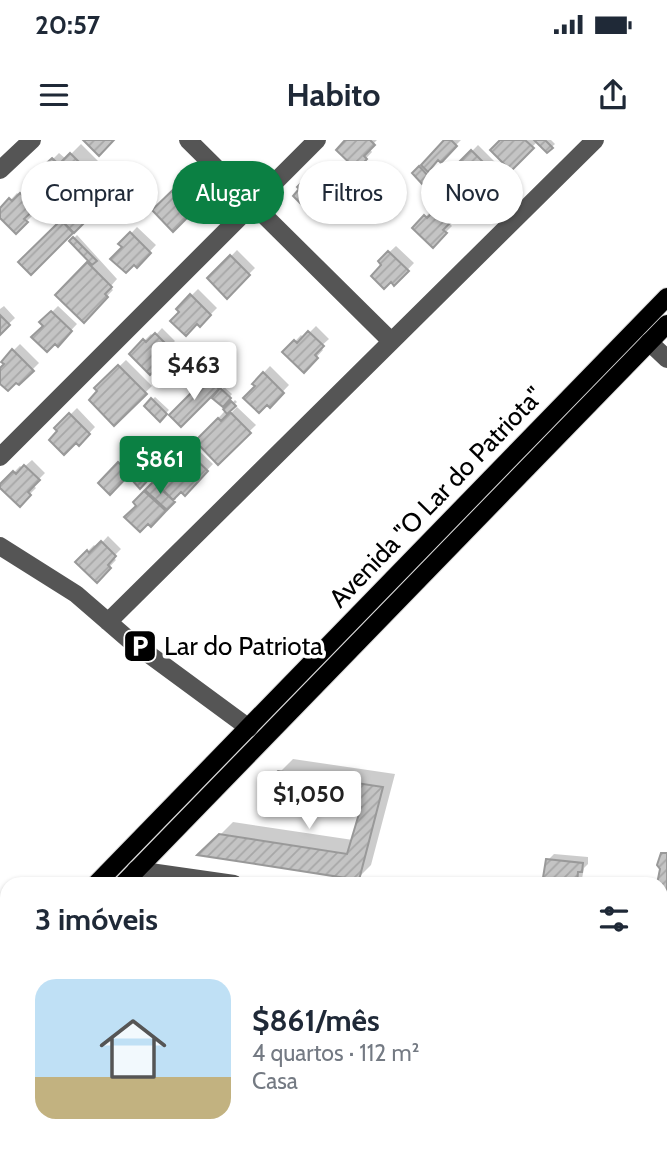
<!DOCTYPE html>
<html lang="pt">
<head>
<meta charset="utf-8">
<style>
	:root { --surface:#fff; --page:#f2f2f3; --text:#1f2937; --muted:#747a83; --line:#e0e1e3; --accent:#0b8043 }
	body { margin:0; font-family:Cabin,sans-serif; background:var(--page); color:var(--text); height:100vh; display:flex; flex-direction:column; font-size:26px; white-space:nowrap }
	* { box-sizing:border-box; margin:0 }
	p { font-size:23px; color:var(--muted) }
	.icon { flex:none; width:38px; height:38px; fill:none; stroke:currentColor; stroke-width:2; stroke-linecap:round; stroke-linejoin:round }
	.map { position:relative; flex:1; overflow:hidden }
	.side { position:absolute; left:0px; top:737px; width:668px; height:275px; display:flex; flex-direction:column; background:var(--surface); border-radius:21px 21px 0 0; box-shadow:0 2px 5px #0004 }
	.side>* { flex:none }
	.banner { position:absolute; left:21px; top:21px; width:626px; height:63px; display:flex; gap:14px }
	.price { position:absolute; translate:-50% -60px; padding:0 16px; border-radius:7px; background:#fff; color:#222; font-size:23px; line-height:46px; filter:drop-shadow(0 2px 4px #0008) }
	.price::after { content:''; position:absolute; left:50%; top:42px; width:21px; height:16px; margin-left:-10px; background:inherit; clip-path:polygon(0 0,100% 0,50% 100%) }
	.price.selected { background:var(--accent); color:#fff }
	ul { padding:0; list-style:none }
	li { display:flex; align-items:center; gap:21px; height:175px; padding:0 35px }
	li+li { border-top:2px solid var(--line) }
	li span { display:grid; place-items:center; flex:none; width:196px; height:140px; border-radius:21px; color:#555 }
	li>.icon { margin-inline-start:auto }
	span .icon { width:84px; height:84px; fill:#fffc; stroke-width:1 }
	li b { font-size:30px }
	h2 { display:flex; justify-content:space-between; align-items:center; height:84px; padding:0 35px; font-size:30px }
	.tag { padding:0 24px; border-radius:32px; background:var(--surface); box-shadow:0 2px 5px #0004; font-size:24px; line-height:63px }
	.tag.selected { background:var(--accent); color:#fff }
	.status { display:flex; justify-content:space-between; align-items:center; height:49px; padding:0 35px; background:var(--surface); direction:ltr }
	.status svg { height:19px; fill:currentColor }
	header { display:flex; justify-content:space-between; align-items:center; height:91px; padding:0 35px; background:var(--surface); font-size:32px; font-weight:800 }
	.map>svg:first-child { display:block }
</style>
</head>
<body>
<div class="status"><b>20:57</b><svg viewBox="0 0 49 12"><path d="M0 12V9h3v3zM5 12V6h3v6zM10 12V3h3v9zM15 12V0h3v12zM26 1h20v11H26zM47 4h2v5h-2z"/></svg></div>
<header><svg class="icon" aria-label="menu" viewBox="0 0 24 24"><path d="M4 6h16M4 12h16M4 18h16"/></svg>Habito<svg class="icon" aria-label="share" viewBox="0 0 24 24"><path d="M12 15V3M7 8l5-5 5 5M5 13v7h14v-7"/></svg></header>
<div class="map">
<svg width="667" height="1010" viewBox="0 0 667 1010">
	<defs>
		<pattern id="building-hatch" width="6" height="6" patternUnits="userSpaceOnUse" patternTransform="scale(1.75)"><rect width="6" height="6" fill="#c4c4c4"/><path d="M-1 1l2-2M0 6l6-6M5 7l2-2" fill="none" stroke="#a7a7a7"/></pattern>
	</defs>
	<rect width="100%" height="100%" fill="#fff"/>
	<path fill="#0003" d="M348,0H377L369,8L372,12L357,28Z
		M447,0H461L441,20L439,18L427,30L432,34L423,42L415,33Z
		M502,0H551L555,4L547,11L538,1L511,28Z
		M81,4L121,44L31,132L21,122L92,51L76,35L54,57L49,36L43,29L59,13L66,19Z
		M478,5L504,31L466,73L463,70L454,77L448,82L452,86L433,105L415,88L432,70L435,73L454,56L450,52L462,40L453,31Z
		M319,27L338,45L332,52L335,56L315,76L300,47Z
		M185,41L197,53L186,64L192,71L173,90L154,70Z
		M28,48L41,60L29,72L33,75L16,92L0,76V71L17,53L20,56Z
		M137,87L156,105L137,125L121,104Z
		M77,95L117,139L110,147L113,150L84,180L58,155L91,121L71,101Z
		M396,106L414,123L395,143L380,121Z
		M237,110L255,128L227,156L210,138Z
		M198,149L217,168L200,185L178,169Z
		M4,166L15,178L0,192V169Z
		M58,166L77,184L58,204L42,182Z
		M316,186L329,199L320,207L323,210L304,231L285,212L301,195L304,198Z
		M162,188L175,201L164,212L167,216L150,232L131,214L151,194L154,197Z
		M20,204L39,223L19,243L0,241V231L6,224L3,221Z
		M126,220L152,246L114,283L97,248Z
		M270,226L289,245L270,265L254,243Z
		M214,232L224,242L181,285L172,275Z
		M224,247L232,254L223,265L215,258Z
		M155,257L169,270L160,279L146,266Z
		M235,260L237,262L225,273L228,276L237,267L256,285L218,322L197,301Z
		M77,268L95,287L79,304L57,288Z
		M194,306L213,324L185,353L181,349L174,357L176,359L151,384L135,362L156,341L154,338L170,321L176,327Z
		M126,317L135,326L110,352L101,343Z
		M32,320L45,333L33,345L36,348L20,364L1,346L20,326L23,328Z
		M145,330L151,335L140,346L135,340Z
		M108,396L121,409L113,417L116,420L97,440L77,422L94,405L97,408Z
		M293,619L395,634L371,725L358,738L201,714L233,682L353,700L364,666L266,646Z
		M554,714L588,717V724L584,728L581,744H544L548,720Z
		M2,930H7V956H0Z
		M0,998L7,999V1004H22L21,1007L19,1010H0Z
		M63,1004H99L98,1010H68V1005Z
		M171,1004H210V1010H170Z
		M440,1004H472L471,1010H439Z
		M553,1006L589,1010H549Z"/>
	<path fill="url(#building-hatch)" stroke="#999" stroke-width="2" d="M83,0H114L99,16Z
		M345,0H370L375,5L364,16L367,19L357,30L336,10Z
		M444,0H451L457,6L441,23L438,20L428,32L421,25Z
		M500,0H525L534,8L511,31L490,10Z
		M534,0H545L553,8L547,13Z
		M471,10L499,38L479,59L450,31Z
		M70,13L112,55L74,93L61,80L90,51L61,22Z
		M52,18L74,39L54,60L38,45L47,36L40,29Z
		M419,26L430,38L423,45L412,33Z
		M312,32L333,53L327,60L330,63L315,78L293,56L299,49L297,47Z
		M458,42L479,62L466,75L463,72L455,80L441,67L451,56L448,52Z
		M177,46L192,61L181,72L187,78L173,92L152,70Z
		M20,53L36,68L24,79L28,82L16,94L0,78V68L9,58L12,61Z
		M437,68L451,82L443,90L447,93L433,108L412,88L424,75L427,78Z
		M61,80L73,93L31,135L18,122Z
		M130,92L151,113L137,128L134,125L126,133L110,119L122,107L118,104Z
		M73,97L97,121L92,125L69,101Z
		M388,111L409,131L394,146L391,142L384,149L371,136L381,125L378,121Z
		M230,115L250,135L227,159L207,138Z
		M87,122L112,147L105,154L108,157L84,183L55,155Z
		M190,154L211,175L200,187L197,184L186,196L170,181L179,172L176,169Z
		M51,171L72,191L58,207L55,204L47,212L31,197L43,186L39,182Z
		M0,175L10,185L0,195Z
		M308,191L324,206L315,215L318,218L304,233L282,212L294,200L297,203Z
		M155,193L170,208L159,220L162,223L150,235L129,214L143,199L146,202Z
		M12,209L34,231L19,245L16,243L8,251L0,244V228L4,224L1,222Z
		M118,225L147,254L114,286L89,260L97,251L94,248Z
		M263,232L284,253L270,268L267,265L259,273L243,258L255,246L252,244Z
		M207,237L219,249L181,287L169,275Z
		M220,248L231,258L223,267L212,258Z
		M151,258L167,274L160,282L144,266Z
		M231,261L236,266L227,274L223,269Z
		M230,272L251,293L218,325L195,301L218,278L221,281Z
		M69,273L90,294L79,306L76,303L64,315L49,300L57,291L54,288Z
		M187,311L208,331L185,356L181,352L173,360L151,338L163,326L170,332Z
		M118,322L130,334L110,355L98,343Z
		M24,325L40,340L28,352L31,355L20,367L0,348V344L13,331L16,334Z
		M141,331L149,339L140,349L132,340Z
		M153,342L175,362L167,370L145,350Z
		M144,351L166,371L151,387L148,384L140,392L124,377L136,366L133,362Z
		M101,401L116,416L108,425L111,428L97,443L75,422L87,410L89,413Z
		M278,631L383,647L359,740L197,715L219,694L347,714L361,667L262,647Z
		M661,713H667V768L664,771L662,770V744H657L660,729L657,725Z
		M546,719L583,723L582,732H578L577,744H542Z
		M0,935H7V958L0,957Z
		M50,1004H94L93,1010H66V1007Z
		M169,1004H205V1010H168Z
		M279,1004H311L310,1010H278Z
		M438,1004H457L467,1005L466,1010H438Z"/>
	<g fill="none" stroke-linecap="round" stroke-linejoin="round">
		<g stroke="#dbdbdb" stroke-width="20">
			<path id="major" d="M96,744L667,157
				M123,744L667,184
				M0,842L7,834
				M0,870L7,862"/>
		</g>
		<path stroke="#555" stroke-width="18" d="M188,0L391,201
			M0,30L32,0
			M649,202L667,219
			M0,317L317,0
			M0,406L76,454L128,499L249,588
			M108,482L595,0
			M136,730L234,744
			M662,801L667,802
			M0,906L7,907
			M662,1000H667
			M238,1010V1004"/>
		<use href="#major" stroke="#000" stroke-width="18"/>
	</g>
	<defs>
		<g id="parking-square" transform="scale(1.75)"><rect x="-9" y="-9" width="18" height="18" rx="4" fill="#000" stroke="#fff"/><path d="M-3.5-5.5H1a3.5 3.5 0 0 1 0 7H-1V5.5H-3.5ZM-1-3.4V-.6H.8a1.4 1.4 0 0 0 0-2.8Z" fill="#fff"/></g>
	</defs>
	<g fill-rule="evenodd">
		<use href="#parking-square" x="140" y="506"/>
	</g>
	<g text-anchor="middle" dominant-baseline="central" stroke-width="7" stroke-linejoin="round" paint-order="stroke">
		<g font-size="26" fill="#000" stroke="#fff">
			<text transform="translate(436 357) rotate(-46)">Avenida "O Lar do Patriota"</text>
		</g>
		<g font-size="26" fill="#000" stroke="#fff" text-anchor="start">
			<text x="164" y="506">Lar do Patriota</text>
		</g>
	</g>
</svg>
<b class="price" style="left:194px;top:262px">$463</b>
<b class="price selected" style="left:160px;top:356px">$861</b>
<b class="price" style="left:309px;top:691px">$1,050</b>
<div class="banner">
<a class="tag">Comprar</a>
<a class="tag selected">Alugar</a>
<a class="tag">Filtros</a>
<a class="tag">Novo</a>
</div>
<section class="side">
<h2>3 imóveis<svg class="icon" aria-label="filters" viewBox="0 0 24 24"><path d="M4 7h16M4 17h16"/><circle cx="9" cy="7" r="2"/><circle cx="15" cy="17" r="2"/></svg></h2>
<ul>
<li><span style="background:linear-gradient(#bfe0f5 70%,#c2b280 0)"><svg class="icon" aria-label="home" viewBox="0 0 24 24"><path d="M3 11l9-7 9 7M6 9v11h12V9"/></svg></span><div><b>$861/mês</b><p>4 quartos · 112 m²</p><p>Casa</p></div></li>
</ul>
</section>
</div>
</body>
</html>
